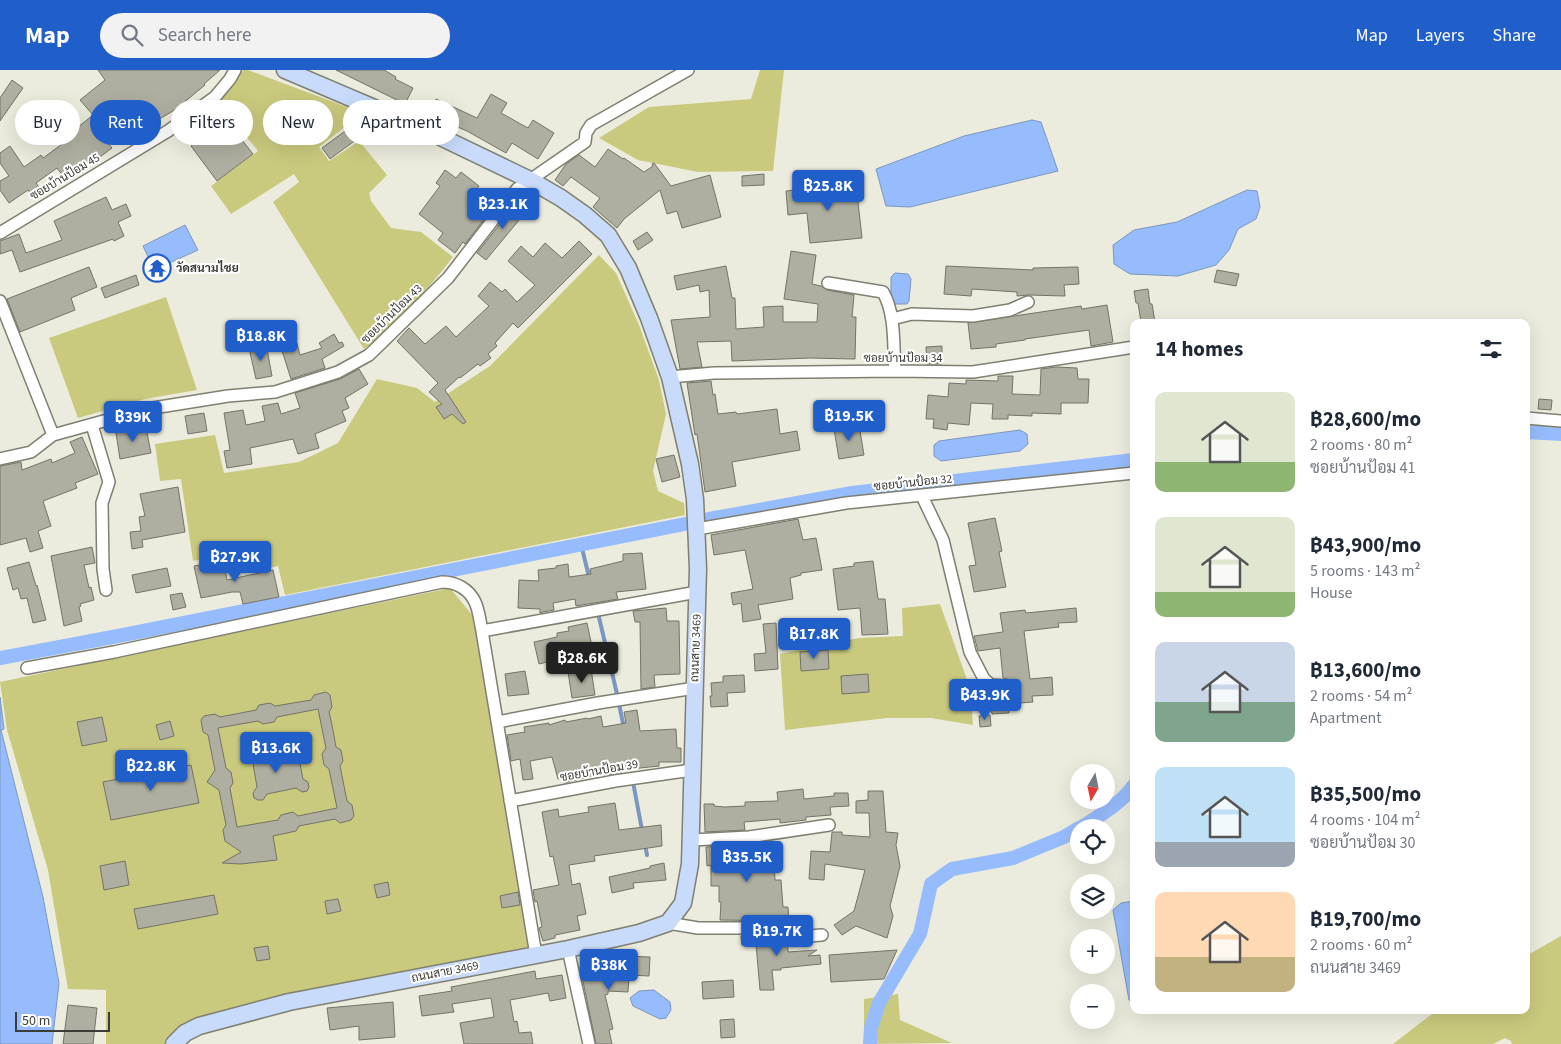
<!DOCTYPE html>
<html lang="en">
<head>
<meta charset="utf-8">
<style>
	:root { --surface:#fff; --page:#f2f2f3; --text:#1f2937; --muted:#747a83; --accent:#205eca }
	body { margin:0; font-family:"Source Sans 3",Sarabun,sans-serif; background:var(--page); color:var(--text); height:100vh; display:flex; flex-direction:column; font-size:19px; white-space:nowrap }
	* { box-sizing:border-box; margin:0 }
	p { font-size:16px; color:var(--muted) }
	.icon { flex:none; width:28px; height:28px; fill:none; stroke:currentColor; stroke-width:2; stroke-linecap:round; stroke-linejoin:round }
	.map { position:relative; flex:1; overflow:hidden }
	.drawer { position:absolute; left:1130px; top:249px; width:400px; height:695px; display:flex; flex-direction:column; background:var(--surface); border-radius:10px; box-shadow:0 5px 20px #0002 }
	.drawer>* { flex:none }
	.guide { position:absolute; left:15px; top:30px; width:475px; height:45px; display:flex; gap:10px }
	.needle { width:32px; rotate:189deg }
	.buttons { position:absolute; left:1070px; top:694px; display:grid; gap:10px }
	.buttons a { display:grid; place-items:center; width:45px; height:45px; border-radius:50%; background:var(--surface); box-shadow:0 5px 20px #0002; font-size:25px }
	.scale { position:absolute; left:15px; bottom:12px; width:95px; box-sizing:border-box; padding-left:5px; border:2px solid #3b3c36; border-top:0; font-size:14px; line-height:18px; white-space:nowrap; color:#3b3c36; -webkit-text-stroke:4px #fff; paint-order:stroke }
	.price { position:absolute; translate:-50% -42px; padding:0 11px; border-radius:5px; background:var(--accent); color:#fff; font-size:16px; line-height:32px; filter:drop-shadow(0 1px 2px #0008) }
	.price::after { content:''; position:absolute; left:50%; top:30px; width:15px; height:11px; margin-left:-8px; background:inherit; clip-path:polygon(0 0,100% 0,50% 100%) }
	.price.current { background:#222; color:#fff }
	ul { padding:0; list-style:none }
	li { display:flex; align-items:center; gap:15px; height:125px; padding:0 25px }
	li span { display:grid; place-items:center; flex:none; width:140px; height:100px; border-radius:10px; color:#555 }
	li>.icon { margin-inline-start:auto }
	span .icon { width:60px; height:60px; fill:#fffc; stroke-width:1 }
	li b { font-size:21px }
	h2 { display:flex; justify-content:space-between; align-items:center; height:60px; padding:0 25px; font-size:21px }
	.pill { padding:0 18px; border-radius:22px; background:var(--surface); box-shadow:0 5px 20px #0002; font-size:18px; line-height:45px }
	.pill.current { background:var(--accent); color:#fff }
	header { display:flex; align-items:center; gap:30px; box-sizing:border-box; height:70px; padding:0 25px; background:var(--accent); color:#fff }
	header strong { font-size:24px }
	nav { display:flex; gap:28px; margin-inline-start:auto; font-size:18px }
	.search { width:350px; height:45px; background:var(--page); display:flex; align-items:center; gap:12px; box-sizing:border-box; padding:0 18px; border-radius:28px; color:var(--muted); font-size:19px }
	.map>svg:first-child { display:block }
</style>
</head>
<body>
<header>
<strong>Map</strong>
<div class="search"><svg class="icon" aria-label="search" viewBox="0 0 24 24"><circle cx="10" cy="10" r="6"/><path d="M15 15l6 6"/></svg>Search here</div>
<nav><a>Map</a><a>Layers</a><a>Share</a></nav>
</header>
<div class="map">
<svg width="1561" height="974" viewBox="0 0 1561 974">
	<rect width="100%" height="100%" fill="#ebecdd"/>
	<path fill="#caca7e" d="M243,0H248L363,43L319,77L329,91L359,71L387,105L369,123L371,131L391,158L421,162L453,187C427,220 398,254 364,279L273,132L299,112L294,104L231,144L211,116L258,81L217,30L224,25Z
		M760,0H784L773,101L698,102L638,90L599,68L649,37L751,29Z
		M599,185L616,203L639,255L659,310L666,344L653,401L658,421L684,433L685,445L285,525L278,496L231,505L226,485L193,491L181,409L160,411L155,374L215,365L224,403L299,392L338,373L377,309L417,318L435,332L490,296Z
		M166,227L197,320L145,329L78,348L49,268Z
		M450,518L473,546L519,814L532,882L302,926L170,974H106V920L68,919L48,800L7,660L0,612Z
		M940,534L970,618L973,655L931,648H887L785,660L780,584L859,568L903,566L902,538Z
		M1561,866V974H1512L1511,971L1505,968L1493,974H1393L1437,940H1526V886Z
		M898,924L900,950L952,973L864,974V929Z"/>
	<path fill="#97bcfd" stroke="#7b96c1" d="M1032,50L1041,52L1058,101L910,137L886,136L876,99L964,66Z
		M1247,120L1257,121L1260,137L1256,149L1238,159L1229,180L1216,195L1178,206L1130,204L1114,194L1113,175L1134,160L1177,152Z
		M185,155L198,180L154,200L143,176Z
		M895,203L908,204L911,209L909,231L907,234H894L891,230V207Z
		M1020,360L1027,364L1028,374L1020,381L941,391L934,386V375L939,371Z
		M0,627L4,659L1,660L43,827L59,913L52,974H0Z
		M1134,831V932L1129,930L1113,840L1121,833Z
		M654,920L670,932L671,940L666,948L660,949L633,936L630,928L639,921Z"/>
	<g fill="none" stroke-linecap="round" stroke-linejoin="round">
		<path stroke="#7b96c1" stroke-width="4" d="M581,474L589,507
			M598,543L617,624
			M619,634L624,658
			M633,712L642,760
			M645,775L647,785"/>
		<path stroke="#97bcfd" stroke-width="14" d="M1526,362L1561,364
			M709,449L852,423L1134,390
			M0,588L118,566L685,454
			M1080,758C1099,746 1121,734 1134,715
			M870,974L871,958L879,933L920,864L931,814L952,799L1013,788L1064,767L1079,758"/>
	</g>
	<path fill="#afafa1" stroke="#737366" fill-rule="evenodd" d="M98,0H220L204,14L205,15L176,39L138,62L125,43L100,63L112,78L89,95L88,93L66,110L57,98L36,113L43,123L35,129L28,120L9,133L0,120V111L9,106L0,93V83L10,76L24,97L41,85L43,88L69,69L67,66L93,45L80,30L105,10Z
		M336,0H384L396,7L395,9L413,18L405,34Z
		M12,10L23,18L0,51V28Z
		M491,24L507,33L501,43L528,58L533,50L554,63L538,89L512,73L506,83L467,61L430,45L436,29L477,48Z
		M364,47L372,58L330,89L322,78Z
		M226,50L253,84L217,111L191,76Z
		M608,79L623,89L624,88L644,102L653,96L652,94L654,93L671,116L710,105L721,147L682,158L677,141L667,144L660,120L624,149L617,158L593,137L600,128L571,107L563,116L555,110L566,94L579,85L595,97Z
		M445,100L456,108L461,102L479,116L476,120L495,135L465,174L463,172L455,183L438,170L443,163L419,144L440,116L436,113Z
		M764,104V115L742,116V106Z
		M856,114L862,168L810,173L807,143L788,145L786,121Z
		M106,127L112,140L126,134L131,146L118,152L124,166L114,171L113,169L20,202L12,180L0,184V171L19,164L26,183L62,170L54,151Z
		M519,130L529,138L486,190L477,183Z
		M647,162L653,170L638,180L633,171Z
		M579,171L592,184L518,258L513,253L495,273L497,276L488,284L491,288L480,296L478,294L460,308L459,307L445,320L466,352L463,354L452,344L444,349L436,337L442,334L429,322L438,313L397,271L409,258L425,274L446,256L456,267L489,236L478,226L490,212L502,222L505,219L517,232L535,215L508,191L521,176L533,187L545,173L562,188Z
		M791,181L816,185L812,214L821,216L827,220L854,225L852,247H856L855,289L810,288L732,291L731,271L697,272L702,297L680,299L671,250L710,247L709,220L700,222L699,215L677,220L674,206L726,196L732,228H735L736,259L764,257L763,237L783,236V252H817L818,234L784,229Z
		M946,196L1033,200V198L1078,197L1079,214L1064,215L1065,226L1028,225L1017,226V222L972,219L971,226L944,224Z
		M89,197L97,217L71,228L75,240L20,262L7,229Z
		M1217,200L1239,204L1236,216L1214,212Z
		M136,205L139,215L105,228L101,218Z
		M1148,219L1150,234H1152L1155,252H1141L1138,233H1136L1134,221Z
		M1107,235L1113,272L1091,276L1089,260L1025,269V270L996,274V277L971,279L968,253L1081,236L1082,239Z
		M334,264L339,273L342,272L344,276L322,289L325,298L291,309L279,271L295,266L300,285L322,278L319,273Z
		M266,274L272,306L256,309L249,278Z
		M942,276V294H927L926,277Z
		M1056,297L1077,298L1078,309H1089L1088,333H1061V344L1032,343V346L1008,345V349H992L993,334L971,333L969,355L948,353L947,360L933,358L934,349H926L928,325L948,327L949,313L966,314V310L998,311V306H1013L1012,324L1040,325L1041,299Z
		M359,299L368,314L345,328L349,338L342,341L346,351L315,364L319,378L298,384L293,369L250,378L252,394L227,398L224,381L230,380L224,343L243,340L246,355L265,351L262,336L278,333L281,344L300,338L295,323L340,309Z
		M711,311L713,325L715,324L718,344L736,342L737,344L777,339L780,364L797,361L800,380L732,392L736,416L705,422L697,364L695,365L687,313Z
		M1539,329L1552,330L1551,340L1538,339Z
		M204,343L207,361L188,364L185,346Z
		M859,355L864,385L839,389L834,359Z
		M146,358L151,383L120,389L116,363Z
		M82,367L98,404L75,413L77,418L43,431L51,456L38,461L43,478L30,482L26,468L0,475V396L21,392L22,400L51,389L52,393L75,383L70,372Z
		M674,385L680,407L662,412L656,389Z
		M178,417L185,462L142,470L143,477L132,479L130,462L141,461L139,447L145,446L140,424Z
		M995,448L1002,481L999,482L1006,517L974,522L969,496L976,495L968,453Z
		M798,449L803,470L816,468L822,500L801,503V505L790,508L793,529L758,535L761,549L743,552L741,533L733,535L731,523L753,519L745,480L714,485L711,465Z
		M92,477L95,493L84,495L89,518L91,517L94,530L80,534L81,536L79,537L82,551L64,556L51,486Z
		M642,483L646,519L616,522L618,529L576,536L575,529L553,533L554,540L543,542L540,543V539L518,538L519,510L539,511L538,500L556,498V496L568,494L569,507L591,504L590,499L623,491V484Z
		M223,490L227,510L273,500L279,527L243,534L240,522H232L201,528L194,496Z
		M873,491L878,529H885L888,564L862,565L860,538L838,540L833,499L854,496V493Z
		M29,492L36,516L37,515L46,550L33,553L27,528L21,529L18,518L13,520L7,498Z
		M167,498L171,516L136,523L132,505Z
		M182,523L186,537L173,540L170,525Z
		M666,538L667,551H679L680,604L654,605L655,617L641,619L640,552H635L633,541Z
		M1076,538L1077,552L1058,553L1059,557L1024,561L1030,609L1052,607L1053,625L1032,626L1033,632L1008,634L1009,643L992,644L990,627L1005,625V623L1011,622L1013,620L1014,613L1011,610L1003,608L1000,578L978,581L974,566L1003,562L1000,543L1025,540L1026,543Z
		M587,553L591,572L557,579L559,589L539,594L534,572L557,567V563L569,561L568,557Z
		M776,553L778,599L755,601L754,584L766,583L763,554Z
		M828,580L829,599L801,601L800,582Z
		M591,599L595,625L572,628L568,602Z
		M525,601L529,624L508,626L505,604Z
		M868,604L869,622L842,624L841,606Z
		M744,605L745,622L727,623L728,636L711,637L710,626H712L711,613L723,612V606Z
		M326,622L330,625L332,637L329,642L332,655L336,677L341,680L343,691L340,696L347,731L352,735L354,746L351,750L340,753L335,749L299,756L296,761L273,766L277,790L241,794L222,793L241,782L225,771L223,760L226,755L219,720L207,712L215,700L208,665L203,662L201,650L204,646L215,644L220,647L256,640L259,635L270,633L275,636L311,630L314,625ZM318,639L326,678L322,684L324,695L329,699L337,738L298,746L293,742L281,745L278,750L237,757L230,718L233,713L231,702L226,698L218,658L258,651L263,654L274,652L277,647Z
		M637,640L640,661L676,659L677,678H681V692H659V696L621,700L622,702L606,705V702L564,713L563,708L558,709L552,687L530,691L533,709L523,710L520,689L511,691L507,665L525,662L524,657L549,653V655L565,650L566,652L587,648L588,649L601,646L603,657L626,653L624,642Z
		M990,645L991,656L980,657L979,646Z
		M102,647L107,671L82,676L77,652Z
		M170,651L174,666L160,670L156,655Z
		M296,666L300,669L301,673L297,679L303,709L308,712L309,717L307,721L302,722L296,718L267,724L263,730H258L254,728L253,723L257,717L252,688L245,684L244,679L247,675L252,674L258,678L288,673L292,667Z
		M191,695L199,733L111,750L103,712Z
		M803,719L804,729L834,726V723H848L849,736L830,737L831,745L806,747V750L780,753V749L744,752L745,760L705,762L704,734H714V736L724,737L745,736V732L778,731L777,722Z
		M868,721H883L886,762L898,763L896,775L900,796L890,836L893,846L887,868L856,856L842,865L834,855L854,841L865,800L825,794L824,810L809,809L811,781L830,782L832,762H842V765L870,767L869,743H856V731L868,730Z
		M615,733L619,760L661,755L662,776L594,786L595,791L569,795L572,815L580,813L586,844L577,846L580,860L555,865V868L543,871L539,858L542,857L537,831L535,832L533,820L559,815L553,786L550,787L542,742L558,739L559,747L589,742L588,737Z
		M745,775L746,778L773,776L775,810H781L783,837H788L789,851L720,850L721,832H719V816H711V795L707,796L706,777Z
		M125,791L129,815L104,820L100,796Z
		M664,793L666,810L633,813L634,818L612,823L609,807L650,798V796Z
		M388,812L390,825L377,828L374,815Z
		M518,822L520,835L502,838L500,826Z
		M214,825L218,844L138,859L134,839Z
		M338,829L341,841L327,844L325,831Z
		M741,866H787L788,882L817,880L808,886L820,885L821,894L781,898V900H772L774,920H760L756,874L742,875Z
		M268,876L270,889L257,891L254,878Z
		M897,880L884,909L831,912L829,885Z
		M623,886L650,887L649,906L629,905L628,922L608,921V924L605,925L613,959L609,960L612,974H596L580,897L601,893L602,897H622Z
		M535,901L536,909L562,905L566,928L550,931L548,923L510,930L514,952L517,951L519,963L531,962L533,974H464L460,953L494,947L491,928L452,934L454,942L422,946L419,926L452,921L451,917Z
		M733,910L734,927L703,929L702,912Z
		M393,932L395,967L359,970V956L330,960L327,938Z
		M68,935L97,938L93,974H63Z
		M734,949L735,967L721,968L720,950Z"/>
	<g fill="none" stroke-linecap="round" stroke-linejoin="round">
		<g stroke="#7f7f72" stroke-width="14">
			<path id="street" d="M0,163L168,61L215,27L230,9L235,0
				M828,213L883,222C896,245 893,275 895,301
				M0,231L53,365
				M892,249L912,244L973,246L1010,240L1028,232
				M670,307L714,303L895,301L973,302L1134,277
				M1526,348L1561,351
				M92,355L109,412L102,433L103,499L106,520
				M0,389L31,382L53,365L147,339L228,326L275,322L338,302L369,285L448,208L517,119L585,72L586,63L591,55L688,0
				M922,426L943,470L970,582L984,609L991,615L1007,616
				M697,459L846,433L1134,403
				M482,561L697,522
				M27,598L114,582L442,512C456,512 469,519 475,532C479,540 480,552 482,561L536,885
				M497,652L598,633L695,618
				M510,731L615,711L692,700
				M692,770L749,767L829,755
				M668,853L698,858H786L796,859L809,866L822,865
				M568,879L589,974"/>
		</g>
		<g stroke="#7f7f72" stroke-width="19">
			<path id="secondary" d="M174,974L185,963L199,956L289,932L568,879L639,863L668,853L683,833L690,794L698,499L695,429L690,394L670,307L649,248L628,198L608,165L585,145L561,128L530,110L426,60L285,0"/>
		</g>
		<use href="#street" stroke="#fff" stroke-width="11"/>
		<use href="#secondary" stroke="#c8dbfa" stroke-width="16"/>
	</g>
	<defs>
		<g id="temple-ring" transform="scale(1.4375)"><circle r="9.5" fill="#fff" stroke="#205eca" stroke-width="1.5"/><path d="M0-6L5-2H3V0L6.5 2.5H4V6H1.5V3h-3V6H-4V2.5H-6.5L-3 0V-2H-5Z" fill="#205eca"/></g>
	</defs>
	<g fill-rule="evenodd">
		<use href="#temple-ring" x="157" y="198"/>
	</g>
	<g text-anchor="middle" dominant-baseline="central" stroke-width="4" stroke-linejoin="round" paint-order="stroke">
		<g font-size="12" fill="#3b3c36" stroke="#fff">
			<text transform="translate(65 107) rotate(-31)">ซอยบ้านป้อม 45</text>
			<text transform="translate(392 244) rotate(-44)">ซอยบ้านป้อม 43</text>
			<text x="903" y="288">ซอยบ้านป้อม 34</text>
			<text transform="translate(913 413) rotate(-6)">ซอยบ้านป้อม 32</text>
			<text transform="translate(696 578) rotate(-88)">ถนนสาย 3469</text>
			<text transform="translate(599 701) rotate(-10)">ซอยบ้านป้อม 39</text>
			<text transform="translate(445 902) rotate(-11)">ถนนสาย 3469</text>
		</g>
		<g font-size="12" font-weight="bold" fill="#3b3c36" stroke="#fff" text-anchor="start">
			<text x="176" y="198">วัดสนามไชย</text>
		</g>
	</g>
</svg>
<div class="buttons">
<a><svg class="needle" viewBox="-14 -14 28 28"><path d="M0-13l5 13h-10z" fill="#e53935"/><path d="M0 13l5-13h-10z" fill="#747a83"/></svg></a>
<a><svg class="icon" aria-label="locate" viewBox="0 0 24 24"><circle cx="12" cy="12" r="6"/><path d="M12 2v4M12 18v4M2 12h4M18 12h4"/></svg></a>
<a><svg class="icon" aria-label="layers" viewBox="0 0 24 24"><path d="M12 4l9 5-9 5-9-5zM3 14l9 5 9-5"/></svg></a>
<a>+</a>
<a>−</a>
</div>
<div class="scale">50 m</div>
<b class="price" style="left:828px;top:142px">฿25.8K</b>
<b class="price" style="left:503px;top:160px">฿23.1K</b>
<b class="price" style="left:261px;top:292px">฿18.8K</b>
<b class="price" style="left:849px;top:372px">฿19.5K</b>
<b class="price" style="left:133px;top:373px">฿39K</b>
<b class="price" style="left:235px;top:513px">฿27.9K</b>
<b class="price" style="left:814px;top:590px">฿17.8K</b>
<b class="price current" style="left:582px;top:614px">฿28.6K</b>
<b class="price" style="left:985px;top:651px">฿43.9K</b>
<b class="price" style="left:276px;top:704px">฿13.6K</b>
<b class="price" style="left:151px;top:722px">฿22.8K</b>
<b class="price" style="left:747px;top:813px">฿35.5K</b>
<b class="price" style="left:777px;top:887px">฿19.7K</b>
<b class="price" style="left:609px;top:921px">฿38K</b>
<div class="guide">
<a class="pill">Buy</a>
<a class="pill current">Rent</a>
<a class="pill">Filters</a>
<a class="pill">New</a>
<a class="pill">Apartment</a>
</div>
<section class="drawer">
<h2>14 homes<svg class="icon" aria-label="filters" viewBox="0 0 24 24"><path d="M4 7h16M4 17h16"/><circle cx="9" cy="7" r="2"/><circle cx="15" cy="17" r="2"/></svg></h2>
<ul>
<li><span style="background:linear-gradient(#dfe7d0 70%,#8fb573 0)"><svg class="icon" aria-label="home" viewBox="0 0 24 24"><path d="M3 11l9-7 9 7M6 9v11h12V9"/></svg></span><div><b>฿28,600/mo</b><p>2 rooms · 80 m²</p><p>ซอยบ้านป้อม 41</p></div></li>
<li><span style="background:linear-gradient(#dfe7d0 75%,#8fb573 0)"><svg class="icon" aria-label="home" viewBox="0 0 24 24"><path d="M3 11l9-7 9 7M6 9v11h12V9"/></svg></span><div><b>฿43,900/mo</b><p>5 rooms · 143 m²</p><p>House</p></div></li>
<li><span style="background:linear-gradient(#c9d6e8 60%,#7fa58c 0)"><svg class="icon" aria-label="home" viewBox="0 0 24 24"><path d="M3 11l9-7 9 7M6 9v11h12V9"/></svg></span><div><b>฿13,600/mo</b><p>2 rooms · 54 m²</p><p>Apartment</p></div></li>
<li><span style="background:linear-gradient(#bfe0f5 75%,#9aa5b1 0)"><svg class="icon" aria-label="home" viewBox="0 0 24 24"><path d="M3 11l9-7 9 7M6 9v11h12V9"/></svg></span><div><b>฿35,500/mo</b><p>4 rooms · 104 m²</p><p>ซอยบ้านป้อม 30</p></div></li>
<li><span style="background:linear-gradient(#ffd9b3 65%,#c2b280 0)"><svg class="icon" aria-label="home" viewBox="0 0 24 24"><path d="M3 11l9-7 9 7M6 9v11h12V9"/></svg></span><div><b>฿19,700/mo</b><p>2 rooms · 60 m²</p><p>ถนนสาย 3469</p></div></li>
</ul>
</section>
</div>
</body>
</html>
